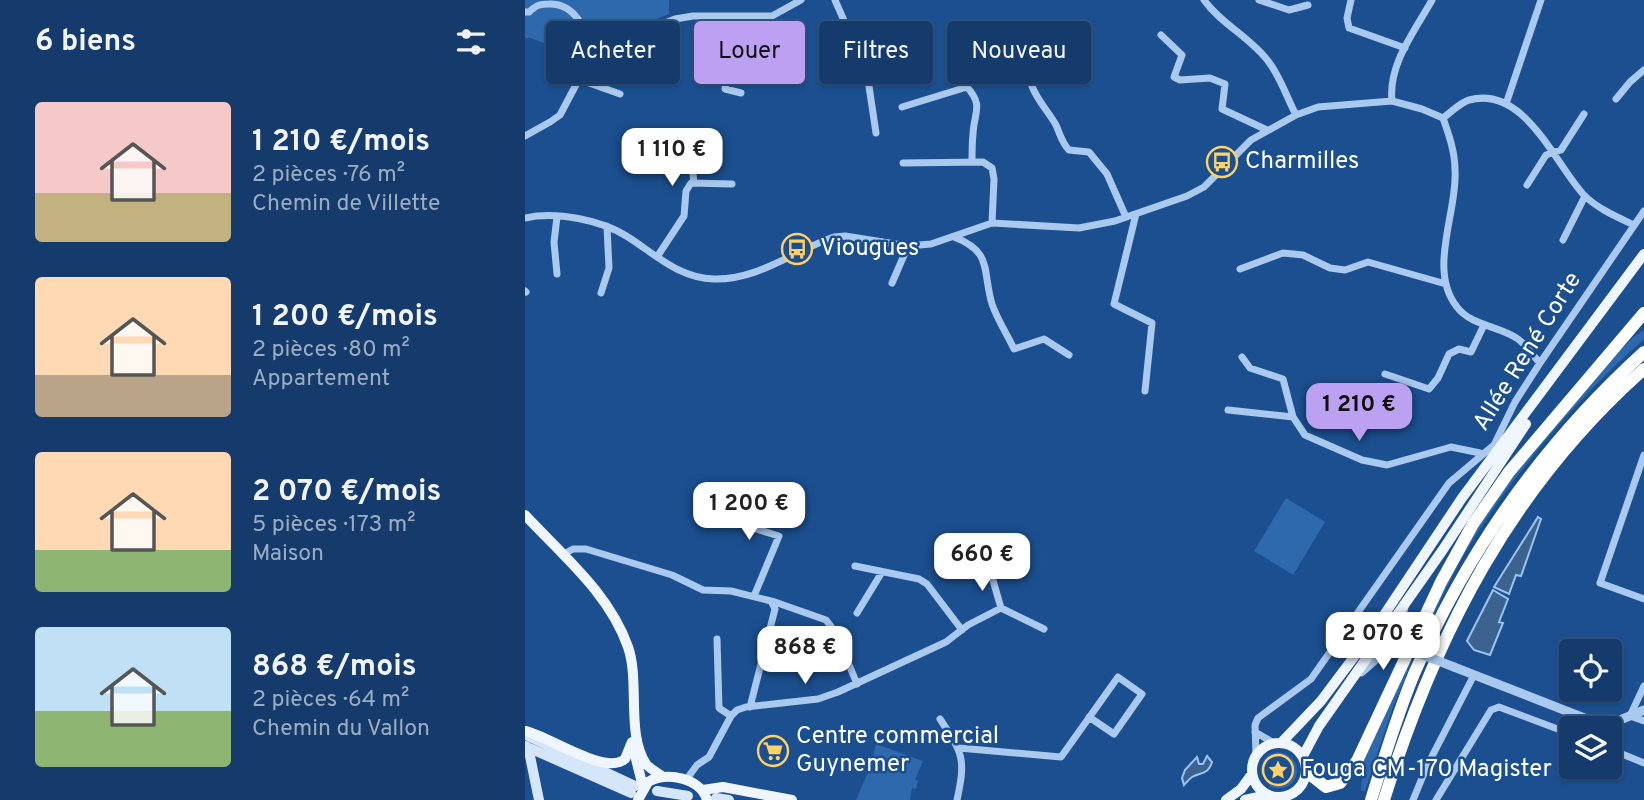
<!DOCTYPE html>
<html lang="fr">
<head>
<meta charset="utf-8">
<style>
	:root { --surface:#143b6b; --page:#1d4271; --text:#f1f3f6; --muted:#9dadc1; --line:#33557e; --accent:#bca0f2 }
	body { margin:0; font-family:Overpass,sans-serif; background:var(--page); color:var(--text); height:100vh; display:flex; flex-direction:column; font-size:26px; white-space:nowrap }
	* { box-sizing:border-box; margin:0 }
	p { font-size:23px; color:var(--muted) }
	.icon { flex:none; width:38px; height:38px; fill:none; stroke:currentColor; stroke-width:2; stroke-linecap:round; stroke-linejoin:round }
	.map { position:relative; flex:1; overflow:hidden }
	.side { display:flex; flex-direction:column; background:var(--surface); width:525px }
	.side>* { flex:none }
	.guide { position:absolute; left:21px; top:21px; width:665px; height:63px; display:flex; gap:14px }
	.fabs { position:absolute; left:1034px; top:639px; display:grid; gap:14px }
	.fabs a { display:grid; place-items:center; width:63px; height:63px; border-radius:7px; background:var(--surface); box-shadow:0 2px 5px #0004,0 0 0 2px var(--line); font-size:35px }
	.price { position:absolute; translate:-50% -60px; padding:0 16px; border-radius:14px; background:#fff; color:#222; font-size:23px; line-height:46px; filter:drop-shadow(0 2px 4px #0008) }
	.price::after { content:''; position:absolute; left:50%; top:42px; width:21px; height:16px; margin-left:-10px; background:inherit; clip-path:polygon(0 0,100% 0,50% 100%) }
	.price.current { background:var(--accent); color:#111 }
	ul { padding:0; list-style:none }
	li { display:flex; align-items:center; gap:21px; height:175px; padding:0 35px }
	li span { display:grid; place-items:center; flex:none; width:196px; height:140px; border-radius:7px; color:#555 }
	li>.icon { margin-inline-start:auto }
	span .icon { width:84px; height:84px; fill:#fffc; stroke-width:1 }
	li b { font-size:30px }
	h2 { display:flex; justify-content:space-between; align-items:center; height:84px; padding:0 35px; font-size:30px }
	.tag { padding:0 24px; border-radius:7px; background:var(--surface); box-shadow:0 2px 5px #0004,0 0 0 2px var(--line); font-size:24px; line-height:63px }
	.tag.current { background:var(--accent); color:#111 }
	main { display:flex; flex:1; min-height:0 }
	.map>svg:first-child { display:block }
</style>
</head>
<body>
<main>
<section class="side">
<h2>6 biens<svg class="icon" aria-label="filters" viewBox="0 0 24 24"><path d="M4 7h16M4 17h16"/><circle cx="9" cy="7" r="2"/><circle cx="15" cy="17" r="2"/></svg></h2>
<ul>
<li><span style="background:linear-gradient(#f6c9c9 65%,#c2b280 0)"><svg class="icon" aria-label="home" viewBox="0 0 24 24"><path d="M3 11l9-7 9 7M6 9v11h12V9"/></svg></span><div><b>1 210 €/mois</b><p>2 pièces · 76 m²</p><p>Chemin de Villette</p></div></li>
<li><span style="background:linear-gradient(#ffd9b3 70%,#b9a48a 0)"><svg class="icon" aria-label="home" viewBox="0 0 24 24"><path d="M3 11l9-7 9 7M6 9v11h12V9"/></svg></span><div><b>1 200 €/mois</b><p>2 pièces · 80 m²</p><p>Appartement</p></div></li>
<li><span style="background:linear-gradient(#ffd9b3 70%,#8fb573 0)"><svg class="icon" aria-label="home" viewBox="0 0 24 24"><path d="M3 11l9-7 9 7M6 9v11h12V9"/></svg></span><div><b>2 070 €/mois</b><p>5 pièces · 173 m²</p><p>Maison</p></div></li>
<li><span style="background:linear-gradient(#bfe0f5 60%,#8fb573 0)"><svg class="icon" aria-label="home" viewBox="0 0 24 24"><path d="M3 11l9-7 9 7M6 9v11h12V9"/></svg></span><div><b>868 €/mois</b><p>2 pièces · 64 m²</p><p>Chemin du Vallon</p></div></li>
</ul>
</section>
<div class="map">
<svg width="1119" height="800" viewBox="0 0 1119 800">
	<rect width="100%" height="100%" fill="#1b4f8f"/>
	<path fill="#2e69ad" d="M0,0H144V14L70,44L52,39L26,46L6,38H0Z
		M1119,330V339C1055,396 997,463 951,535C929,570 912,608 894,646L891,645C913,598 934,549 964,507C1006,447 1056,393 1106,339Z
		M761,498L800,522L768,575L729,551Z
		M883,660L887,661L868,707L840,791H836L838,758Z
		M351,744L398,761L390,780L393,781L391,789L387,788L385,800H331L343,772L340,771L343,764H346Z
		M753,752C783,756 775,796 745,787V782L736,774C735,761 741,754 753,752Z"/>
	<path fill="#3c6290" stroke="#9cc4f0" stroke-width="2" d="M1013,517L1016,519L996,576L991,575L984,594L969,587Z
		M968,590L983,599L974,622L978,623L965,655L949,650L942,641Z
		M682,756L687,762C683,775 676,772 667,777C664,779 662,782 659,785L657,778L660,770L672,757L674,764H678Z"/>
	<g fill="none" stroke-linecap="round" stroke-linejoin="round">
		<path stroke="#3c6290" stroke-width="9" d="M134,162L149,166L164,165"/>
		<path stroke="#a9c9ee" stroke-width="7" d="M310,0L342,73L351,133
			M679,0C696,24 725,37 743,61C755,76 762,98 771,115
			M734,0L764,10L783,5
			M826,0L822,18L824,28L880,48
			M0,12H4C12,5 14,4 24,4C52,3 61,32 69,55
			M210,16L200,89L216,93
			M479,32L508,59C496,85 519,104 531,125C535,134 537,143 544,150L564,152L582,174L601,217
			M636,35L657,55L649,77L655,80L685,78L700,84L697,109L742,130
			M428,66L434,74L439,88
			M53,79L95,94
			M1091,99L1105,82L1119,70
			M867,101C863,64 890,31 907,0
			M981,104L1016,0
			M377,107L442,87C459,106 449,112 448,134C447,143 447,153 447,162
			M918,118C925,113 936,102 944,100C999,85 1029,162 1058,194C1071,208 1092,217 1109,225
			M0,136L25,122L35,115L63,62L81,47L150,19L168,16H247L276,0
			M378,163L458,162L467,168L469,179L467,223
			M167,165L169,183
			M1002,185L1021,155L1036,150L1059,114
			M611,214L589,304L627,323L620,391
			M32,217L29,242L32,274
			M0,218C31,211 77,220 103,237C131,255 154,278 189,279C234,280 268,251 309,237L320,236L383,246L406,244L467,223L554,228L590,221L662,196L679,187L726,140L771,115L793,107L867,101L897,109L918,118C924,135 930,152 930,170C933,211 902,270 932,307C946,326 975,326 993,339C1001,345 1008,356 1015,363
			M429,237C468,252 457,270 467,304C472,319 482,334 489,349L519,339L544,355
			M1038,240L1060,196
			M132,257L159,216L161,191L166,183L207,184
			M715,269L758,253L778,255L805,268L820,270L843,262L921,284
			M367,283L383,246
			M0,291L1,292
			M76,293L84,268L82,227
			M717,357L725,368L758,379L768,417
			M860,374L904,389L913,378L924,354L934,349L946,352L959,325
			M703,410L768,417L780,435L837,460L862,465L926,447L955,453L956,456
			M1119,455L1075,583L1119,599
			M212,501L209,522L254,536L229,596
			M37,555L48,549H61L147,575L178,590L206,591L246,601L250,609L225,707
			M330,566L394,579L402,584L437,630
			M465,570L476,608
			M247,601L301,620L311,633L332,684
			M332,613L357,572
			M192,639L194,708L206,716
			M1119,686L1105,716L1119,721
			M415,719C438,754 441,758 432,800
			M730,732L749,743
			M434,748L536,757L593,677L617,694L589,734L564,717
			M1085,749L1119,763
			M1089,750L1095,720
			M731,755L730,725L733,718L786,679L924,483L969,445L990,402L1015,363L1119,211
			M161,780L172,765L184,757L206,716L212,710L221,707L293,699L313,692L421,642L443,625L476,608L519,629
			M888,800L902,766L949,675
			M911,800L966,710L974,707L1046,734"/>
		<path stroke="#a9c9ee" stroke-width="9" d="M875,646L873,633L879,607
			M929,667L1067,721L1095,720L1119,710
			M836,672L859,652L875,646"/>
		<path stroke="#d6e6fa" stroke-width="10" d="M3,736L110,786
			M0,746L106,793
			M1,746L5,756L14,800
			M132,791L163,796
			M191,798L204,800"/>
		<path stroke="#f0f6ff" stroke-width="10" d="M0,515C38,556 84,593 103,647C115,681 101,734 121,764C125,769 133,773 138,777
			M0,731C24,736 80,776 100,759L107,742
			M757,742L796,701L847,633L937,498L1119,254
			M727 770a27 27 0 1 1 54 0a27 27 0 1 1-54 0Z
			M108,747L118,787
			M778,756L794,726L917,551L1001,424
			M178,790L198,787L267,800
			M113,800L123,782C141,771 176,778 182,800
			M701,800L716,789L727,774
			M720,800L742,795"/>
		<path stroke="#fff" stroke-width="12" d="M782,772L801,787L815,783L832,761L916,582L948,524L984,472L1119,313
			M846,800C859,758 872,715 889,674C942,551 1020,442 1119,352
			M859,800C911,633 986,487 1119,369"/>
		<path stroke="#a9c9ee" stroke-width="9" d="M875,646L929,667"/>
	</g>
	<defs>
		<g id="bus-ring" transform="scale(1.575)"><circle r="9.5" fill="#1b4f8f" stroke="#ffd166" stroke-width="1.5"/><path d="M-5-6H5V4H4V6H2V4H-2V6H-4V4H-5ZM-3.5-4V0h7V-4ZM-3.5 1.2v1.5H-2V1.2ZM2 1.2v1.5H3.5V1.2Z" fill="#ffd166"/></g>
		<g id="supermarket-ring" transform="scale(1.575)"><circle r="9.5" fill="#1b4f8f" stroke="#ffd166" stroke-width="1.5"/><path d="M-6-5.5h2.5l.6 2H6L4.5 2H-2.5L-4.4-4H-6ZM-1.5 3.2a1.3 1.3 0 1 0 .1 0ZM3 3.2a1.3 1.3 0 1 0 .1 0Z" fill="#ffd166"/></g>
		<g id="sight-ring" transform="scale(1.575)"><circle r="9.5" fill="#1b4f8f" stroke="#ffd166" stroke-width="1.5"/><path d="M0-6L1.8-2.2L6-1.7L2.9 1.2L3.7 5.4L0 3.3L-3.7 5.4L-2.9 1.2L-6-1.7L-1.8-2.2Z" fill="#ffd166"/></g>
	</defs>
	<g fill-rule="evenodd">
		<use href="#bus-ring" x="697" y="162"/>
		<use href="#bus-ring" x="272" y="249"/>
		<use href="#supermarket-ring" x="248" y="751"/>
		<use href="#sight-ring" x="753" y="770"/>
	</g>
	<g text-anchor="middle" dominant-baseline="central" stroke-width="5" stroke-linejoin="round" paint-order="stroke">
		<g font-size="24" fill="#fff" stroke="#1b4f8f" text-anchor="start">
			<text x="720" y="162">Charmilles</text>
			<text x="295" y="249">Viougues</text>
			<text x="271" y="737">Centre commercial<tspan x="271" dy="28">Guynemer</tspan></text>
			<text x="776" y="770">Fouga CM-170 Magister</text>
		</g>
		<g font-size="24" fill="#fff" stroke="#1b4f8f">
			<text transform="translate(1003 352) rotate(-58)">Allée René Corte</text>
		</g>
	</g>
</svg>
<div class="fabs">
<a><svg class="icon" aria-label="locate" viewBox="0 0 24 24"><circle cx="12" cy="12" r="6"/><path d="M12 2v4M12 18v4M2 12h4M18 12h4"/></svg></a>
<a><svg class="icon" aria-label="layers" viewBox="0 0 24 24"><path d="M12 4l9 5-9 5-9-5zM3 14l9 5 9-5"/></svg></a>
</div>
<b class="price" style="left:147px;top:188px">1 110 €</b>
<b class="price current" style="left:834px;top:443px">1 210 €</b>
<b class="price" style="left:224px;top:542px">1 200 €</b>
<b class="price" style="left:457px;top:593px">660 €</b>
<b class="price" style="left:858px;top:672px">2 070 €</b>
<b class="price" style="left:280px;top:686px">868 €</b>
<div class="guide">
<a class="tag">Acheter</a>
<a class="tag current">Louer</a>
<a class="tag">Filtres</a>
<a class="tag">Nouveau</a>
</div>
</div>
</main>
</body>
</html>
